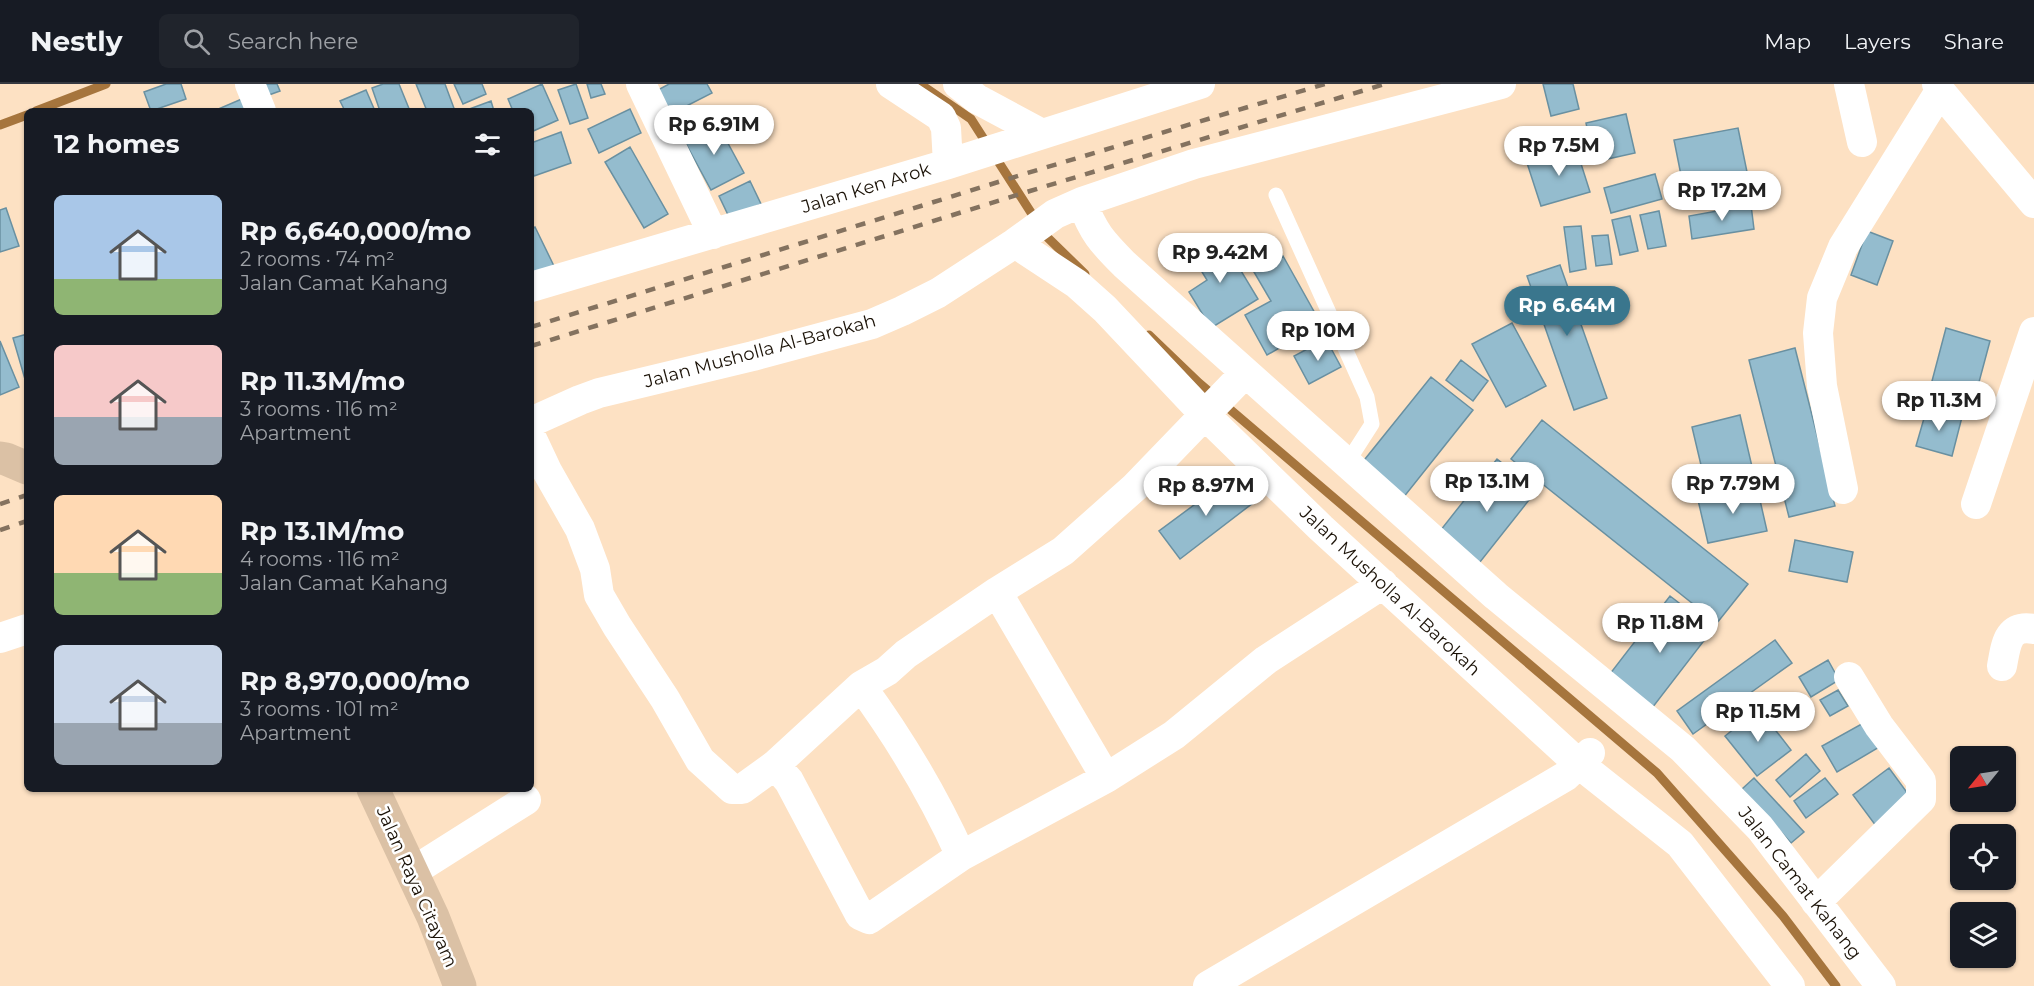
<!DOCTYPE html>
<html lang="en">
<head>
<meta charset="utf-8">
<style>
	:root { --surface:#171b24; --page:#20242c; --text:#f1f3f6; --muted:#9ea1a6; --line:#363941; --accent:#3a768d }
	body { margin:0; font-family:Montserrat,sans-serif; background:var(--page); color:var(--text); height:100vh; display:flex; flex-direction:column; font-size:22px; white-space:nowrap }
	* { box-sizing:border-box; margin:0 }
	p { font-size:20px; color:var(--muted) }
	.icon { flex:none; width:33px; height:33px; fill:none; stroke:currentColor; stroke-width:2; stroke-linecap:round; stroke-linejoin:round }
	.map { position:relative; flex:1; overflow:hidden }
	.panel { position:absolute; left:24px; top:24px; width:510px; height:684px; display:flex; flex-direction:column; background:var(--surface); border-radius:9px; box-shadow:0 2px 4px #0004 }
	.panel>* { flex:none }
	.needle { width:39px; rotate:240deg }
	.buttons { position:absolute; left:1950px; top:662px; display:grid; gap:12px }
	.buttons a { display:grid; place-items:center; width:66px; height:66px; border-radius:9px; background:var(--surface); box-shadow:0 2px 4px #0004; font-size:30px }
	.price { position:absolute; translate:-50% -51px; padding:0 14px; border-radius:21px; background:#fff; color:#222; font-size:20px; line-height:39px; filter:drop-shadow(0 2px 3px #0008) }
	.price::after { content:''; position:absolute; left:50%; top:36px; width:18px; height:14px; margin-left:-9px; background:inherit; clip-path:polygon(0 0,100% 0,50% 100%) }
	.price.active { background:var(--accent); color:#fff }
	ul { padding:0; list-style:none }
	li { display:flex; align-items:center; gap:18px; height:150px; padding:0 30px }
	li span { display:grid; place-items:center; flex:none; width:168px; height:120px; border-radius:9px; color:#555 }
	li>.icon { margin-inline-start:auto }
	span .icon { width:72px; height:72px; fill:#fffc; stroke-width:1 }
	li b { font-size:26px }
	h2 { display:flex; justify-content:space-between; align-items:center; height:72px; padding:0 30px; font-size:26px }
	header { display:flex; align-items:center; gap:36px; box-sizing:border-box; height:84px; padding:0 30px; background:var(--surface); border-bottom:2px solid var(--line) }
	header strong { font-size:28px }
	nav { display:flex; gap:33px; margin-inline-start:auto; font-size:21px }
	.search { width:420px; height:54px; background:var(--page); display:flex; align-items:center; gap:15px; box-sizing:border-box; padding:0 21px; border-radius:9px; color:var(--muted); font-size:22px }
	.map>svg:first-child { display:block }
</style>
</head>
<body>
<header>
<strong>Nestly</strong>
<div class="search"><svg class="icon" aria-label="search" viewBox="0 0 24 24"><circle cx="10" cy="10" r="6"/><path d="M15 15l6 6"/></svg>Search here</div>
<nav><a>Map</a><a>Layers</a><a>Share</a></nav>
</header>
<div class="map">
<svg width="2034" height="902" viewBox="0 0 2034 902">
	<rect width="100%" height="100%" fill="#fde1c3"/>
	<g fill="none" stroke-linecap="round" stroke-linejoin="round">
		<path stroke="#a6753d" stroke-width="9" d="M920,0L971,35L1046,152L1085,190
			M36,27L106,0
			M0,41L27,31
			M1149,251L1199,299L1657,689L1783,832L1836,902"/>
	</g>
	<path fill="#94bcce" stroke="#6990a1" stroke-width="1.5" d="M166,0H181L186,15L151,27L144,8Z
		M262,0H277L280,7L266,12Z
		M383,0H399L410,27H380L372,4Z
		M416,0H445L455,27H427Z
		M454,0H482L486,10L463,20Z
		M542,0L558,36L531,48V27H513L508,15Z
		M576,0L588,34L570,40L558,6Z
		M587,0H601L605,10L591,14Z
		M669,0H707L712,9L669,31L656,7Z
		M1543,0H1573L1579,25L1551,32Z
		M366,6L375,27H345L340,17Z
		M244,14L249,27H216V26Z
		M491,17L494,27H464Z
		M630,25L641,49L599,69L588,45Z
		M1626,30L1635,69L1594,78L1586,39Z
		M717,39L744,89L711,106L684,56Z
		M1738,44L1747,88L1683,101L1674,56Z
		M561,48L571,79L534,92L531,84V59Z
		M630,63L668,130L644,144L605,78Z
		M1576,64L1590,108L1541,122L1527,79Z
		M1655,90L1662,115L1611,129L1604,104Z
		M1747,94L1751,112L1687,125L1684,107Z
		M750,97L761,120L730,135L719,112Z
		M1751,121L1754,145L1692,155L1689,132Z
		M6,124L19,162L0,168V126Z
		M1659,127L1666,162L1648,165L1640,131Z
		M1630,132L1638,167L1620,171L1612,136Z
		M1581,142L1586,185L1570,188L1564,143Z
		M535,143L554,182L531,192V145Z
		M1867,147L1893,157L1877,201L1851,191Z
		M1608,151L1612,180L1596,182L1592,152Z
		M1220,152L1258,215L1211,244L1189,208L1207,196L1191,170Z
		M1283,172L1321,240L1267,271L1245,231L1271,217L1254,188Z
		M1560,181L1607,314L1574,326L1527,192Z
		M1512,239L1546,302L1506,323L1472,260Z
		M1946,244L1990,257L1971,328L1927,316Z
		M27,250V302L13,254Z
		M1326,255L1341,283L1309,300L1294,272Z
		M0,257L19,303L0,311Z
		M1795,264L1835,422L1789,433L1749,276Z
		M1461,276L1488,297L1473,317L1446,296Z
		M1431,293L1473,326L1399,419L1357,385Z
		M1927,324L1962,333L1952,372L1916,362Z
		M1740,331L1753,387L1705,398L1692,343Z
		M1542,336L1748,500L1717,539L1511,375Z
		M1497,375L1537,406L1476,483L1436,452Z
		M1233,392L1253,419L1180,475L1159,447Z
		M1757,403L1767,447L1708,459L1698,416Z
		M1795,456L1853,468L1847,498L1789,487Z
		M1670,512L1713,545L1649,628L1606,595Z
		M1775,556L1792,579L1693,650L1677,627Z
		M1828,576L1839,596L1811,613L1799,593Z
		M1838,606L1848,622L1830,632L1820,616Z
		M1759,625L1791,666L1757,692L1725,652Z
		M1867,637L1881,662L1837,688L1822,662Z
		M1806,670L1820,687L1790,713L1776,696Z
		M1889,684L1914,718L1879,746L1853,711Z
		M1754,694L1804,748L1791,759L1742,705Z
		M1825,694L1838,710L1806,734L1794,717Z"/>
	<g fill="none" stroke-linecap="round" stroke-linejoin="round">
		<path stroke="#fff" stroke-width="15" d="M1276,111L1367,313L1372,340L1347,379"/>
		<path stroke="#fff" stroke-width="30" d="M250,0L261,27
			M641,0L713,150
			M891,0L941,33L946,44L948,80
			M958,0L977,15L1042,50
			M1849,0L1862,58
			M1937,0L1940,7L2034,119
			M1082,118C1093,148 1102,158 1124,180L1496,512L1683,665L1760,744L1881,902
			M1015,159L1077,200L1105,225L1205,331L1321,444L1579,680L1680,760L1790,902
			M531,203L948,80L1200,0
			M1245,289L1135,403L1063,467L997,508L906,570L887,587L861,602L775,681L789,697L860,831L869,835L961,772L1106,694L1174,651L1266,576L1383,500
			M531,338L580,316L599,309L753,272L872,240L902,227L938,209L1015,159L1055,130L1082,118L1194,80L1501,0
			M531,353L547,387L580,445L595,485L599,511L617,542L665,615L700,676L732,705H742L775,681
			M1843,405L1822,302L1818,249L1822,214L1843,163L1940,7
			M1976,420L2034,248
			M997,508L1106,694
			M0,554L27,545
			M2002,582C2006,561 2007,540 2034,545
			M861,602C899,654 934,712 961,772
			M412,788L526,716
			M1816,818L1921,715V697L1879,642L1849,593
			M1208,902L1566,692L1590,669"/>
		<path stroke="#dbc1a5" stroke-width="33" d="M0,374L6,375L27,384
			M373,705L433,833L460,902"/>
		<path stroke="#84725f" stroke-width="4.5" stroke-dasharray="10 10" stroke-linecap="butt" d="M531,243L1024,90L1325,0
			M531,262L1030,107L1385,0
			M0,420L27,411
			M0,446L27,437"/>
	</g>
	<g text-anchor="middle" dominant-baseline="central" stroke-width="5" stroke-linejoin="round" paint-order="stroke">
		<g font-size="18" fill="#1b1207" stroke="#fff">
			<text transform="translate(866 104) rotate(-17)">Jalan Ken Arok</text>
			<text transform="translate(760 267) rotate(-15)">Jalan Musholla Al-Barokah</text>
			<text transform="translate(1390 507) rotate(43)">Jalan Musholla Al-Barokah</text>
			<text transform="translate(1800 799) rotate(52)">Jalan Camat Kahang</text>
			<text transform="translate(417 803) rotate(66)">Jalan Raya Citayam</text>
		</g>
	</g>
</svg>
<div class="buttons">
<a><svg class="needle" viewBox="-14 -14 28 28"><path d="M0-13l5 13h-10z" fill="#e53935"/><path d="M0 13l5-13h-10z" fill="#9ea1a6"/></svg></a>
<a><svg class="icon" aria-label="locate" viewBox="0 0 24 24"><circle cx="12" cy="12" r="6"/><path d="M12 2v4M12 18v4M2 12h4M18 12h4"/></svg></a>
<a><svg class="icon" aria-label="layers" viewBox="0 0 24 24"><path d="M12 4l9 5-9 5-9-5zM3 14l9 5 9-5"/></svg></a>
</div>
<b class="price" style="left:714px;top:72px">Rp 6.91M</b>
<b class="price" style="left:1559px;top:93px">Rp 7.5M</b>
<b class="price" style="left:1722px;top:138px">Rp 17.2M</b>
<b class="price" style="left:1220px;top:200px">Rp 9.42M</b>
<b class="price active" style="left:1567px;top:253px">Rp 6.64M</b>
<b class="price" style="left:1318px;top:278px">Rp 10M</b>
<b class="price" style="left:1939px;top:348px">Rp 11.3M</b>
<b class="price" style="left:1487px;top:429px">Rp 13.1M</b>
<b class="price" style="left:1733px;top:431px">Rp 7.79M</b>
<b class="price" style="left:1206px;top:433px">Rp 8.97M</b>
<b class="price" style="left:1660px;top:570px">Rp 11.8M</b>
<b class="price" style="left:1758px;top:659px">Rp 11.5M</b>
<section class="panel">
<h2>12 homes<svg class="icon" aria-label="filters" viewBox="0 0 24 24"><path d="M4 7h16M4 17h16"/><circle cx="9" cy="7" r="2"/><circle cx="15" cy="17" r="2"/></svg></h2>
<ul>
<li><span style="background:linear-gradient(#a9c7e8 70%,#8fb573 0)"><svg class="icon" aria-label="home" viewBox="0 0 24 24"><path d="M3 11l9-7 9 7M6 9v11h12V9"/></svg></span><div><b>Rp 6,640,000/mo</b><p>2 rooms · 74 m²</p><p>Jalan Camat Kahang</p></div></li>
<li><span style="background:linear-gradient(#f6c9c9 60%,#9aa5b1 0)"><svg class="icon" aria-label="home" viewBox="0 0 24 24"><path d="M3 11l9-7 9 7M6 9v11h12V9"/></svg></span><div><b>Rp 11.3M/mo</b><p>3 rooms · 116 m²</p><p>Apartment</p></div></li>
<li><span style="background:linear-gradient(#ffd9b3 65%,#8fb573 0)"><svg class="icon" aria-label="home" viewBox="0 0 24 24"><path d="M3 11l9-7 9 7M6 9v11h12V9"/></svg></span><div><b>Rp 13.1M/mo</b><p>4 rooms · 116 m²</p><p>Jalan Camat Kahang</p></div></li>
<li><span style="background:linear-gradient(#c9d6e8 65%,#9aa5b1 0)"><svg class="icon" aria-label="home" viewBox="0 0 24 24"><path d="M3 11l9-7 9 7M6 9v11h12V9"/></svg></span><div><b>Rp 8,970,000/mo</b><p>3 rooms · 101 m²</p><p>Apartment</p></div></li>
</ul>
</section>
</div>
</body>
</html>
